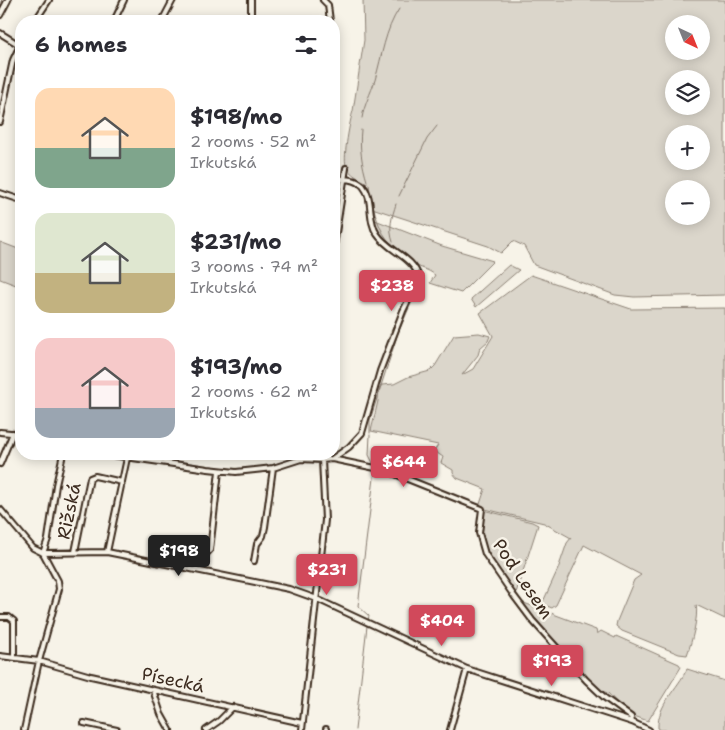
<!DOCTYPE html>
<html lang="en">
<head>
<meta charset="utf-8">
<style>
	:root { --surface:#fff; --page:#f2f2f3; --text:#2b2b33; --muted:#7c7c81; --accent:#d1495b }
	body { margin:0; font-family:"Shantell Sans",sans-serif; background:var(--page); color:var(--text); height:100vh; display:flex; flex-direction:column; font-size:19px; white-space:nowrap }
	* { box-sizing:border-box; margin:0 }
	p { font-size:16px; color:var(--muted) }
	.icon { flex:none; width:28px; height:28px; fill:none; stroke:currentColor; stroke-width:2; stroke-linecap:round; stroke-linejoin:round }
	.map { position:relative; flex:1; overflow:hidden }
	.details { position:absolute; left:15px; top:15px; width:325px; height:445px; display:flex; flex-direction:column; background:var(--surface); border-radius:20px; box-shadow:0 2px 12px #0003 }
	.details>* { flex:none }
	.needle { width:32px; rotate:137deg }
	.fabs { position:absolute; left:665px; top:15px; display:grid; gap:10px }
	.fabs a { display:grid; place-items:center; width:45px; height:45px; border-radius:50%; background:var(--surface); box-shadow:0 2px 12px #0003; font-size:25px }
	.price { position:absolute; translate:-50% -42px; padding:0 11px; border-radius:5px; background:var(--accent); color:#fff; font-size:16px; line-height:32px; filter:drop-shadow(0 1px 2px #0008) }
	.price::after { content:''; position:absolute; left:50%; top:30px; width:15px; height:11px; margin-left:-8px; background:inherit; clip-path:polygon(0 0,100% 0,50% 100%) }
	.price.on { background:#222; color:#fff }
	ul { padding:0; list-style:none }
	li { display:flex; align-items:center; gap:15px; height:125px; padding:0 20px }
	li span { display:grid; place-items:center; flex:none; width:140px; height:100px; border-radius:15px; color:#555 }
	li>.icon { margin-inline-start:auto }
	span .icon { width:60px; height:60px; fill:#fffc; stroke-width:1 }
	li b { font-size:21px }
	h2 { display:flex; justify-content:space-between; align-items:center; height:60px; padding:0 20px; font-size:21px }
	.map>svg:first-child { display:block }
</style>
</head>
<body>
<div class="map">
<svg width="725" height="730" viewBox="0 0 725 730">
	<rect width="100%" height="100%" fill="#f7f3e8"/>
	<filter id="ink" filterUnits="userSpaceOnUse"><feTurbulence type="fractalNoise" baseFrequency=".02" numOctaves="2"/><feDisplacementMap in="SourceGraphic" scale="10" xChannelSelector="R" yChannelSelector="G"/><feConvolveMatrix kernelMatrix="1 2 1 2 8 2 1 2 1" color-interpolation-filters="sRGB"/></filter>
	<g filter="url(#ink)">
		<path fill="#dbd6cb" stroke="#8b8074" fill-rule="evenodd" d="M363,0H725V295L634,297L615,295L534,265L524,246L513,241L501,253L488,246L372,208L369,184C361,179 349,175 346,165C343,157 350,120 353,111L364,40ZM674,24H701V51H674ZM674,79H701V106H674ZM674,134H701V161H674ZM674,189H701V216H674Z
			M375,220L442,246L493,261L461,293L430,283L435,275C428,269 421,269 414,264C402,256 373,235 375,220Z
			M0,242L21,250V271L16,285L0,279Z
			M509,265L519,270L476,307L471,299Z
			M531,275L631,309L725,308V619L696,605C699,616 691,644 687,655L679,654L622,631L616,626L617,621L634,580L641,575L584,545L556,605L552,608L542,604L558,569L567,543L571,538L544,523L485,509L480,504L485,489L457,478L453,473V470L441,463L443,457L434,451L438,445L371,431L378,401L379,389L382,385L394,384L408,377L430,371L435,366L454,335L479,333L490,336L488,341L480,348L478,355L462,375L473,369L493,336L480,313Z
			M483,510L532,522L538,525L516,593C503,575 484,553 481,530C480,524 483,516 483,510Z
			M524,603L596,630L597,634L601,631L615,638L616,636L679,664L681,667L648,721L634,716L620,706L608,693L601,691L580,673L556,643L534,621L522,606V604Z
			M687,669L725,681V730H661L658,728C657,705 678,688 687,669Z"/>
		<g fill="none" stroke-linecap="round" stroke-linejoin="round">
			<path stroke="#84786c" stroke-width="1" d="M362,118C364,105 371,93 375,80C382,56 385,30 399,9
				M361,130C359,147 362,165 367,181
				M368,186C373,203 376,225 387,239C398,251 414,257 420,273
				M399,196L427,139L437,126
				M393,242C388,228 392,217 396,204
				M370,433V420L398,333L420,283
				M370,435L369,455L374,465
				M368,621L369,616L358,606L375,470
				M355,730L367,626"/>
			<g stroke="#3b2a1e" stroke-width="8">
				<path id="minor" d="M323,0L328,5L330,21
					M35,21L49,0
					M114,21L124,0
					M162,21L173,0
					M251,21V0
					M0,33L21,46
					M0,122L13,60L21,43
					M0,193L21,200
					M334,246L346,168
					M0,432L21,434
					M105,454L208,469L236,472L273,468L301,459L322,460L332,459L349,447L362,433L380,371L403,311L419,278C414,257 388,251 377,234C367,220 374,199 363,186C355,178 344,179 334,179
					M332,459L385,470L482,509L479,533L485,554L514,596L532,620L586,680L605,698L631,717L632,722
					M0,464L13,433
					M0,509L33,548L43,553L107,552L289,589L317,599L467,669L632,722L649,730
					M75,552L90,478L95,476L122,482
					M107,552L127,458
					M43,553L48,539L56,485L63,454
					M254,561L257,544L263,536L265,527L273,468
					M196,570L199,555L207,553L210,550L219,471
					M0,617H9L14,621V657
					M0,656L39,661L91,676L302,723
					M153,690L161,714L170,730
					M84,723L117,730
					M24,730L39,661L59,589L58,581L43,553
					M206,730L219,721L233,707
					M302,730L325,520L322,460
					M326,730V729
					M450,730L467,669"/>
			</g>
			<g stroke="#3b2a1e" stroke-width="8">
				<path id="tertiary" d="M0,15L8,0"/>
			</g>
			<use href="#minor" stroke="#f7f3e8" stroke-width="4"/>
			<use href="#tertiary" stroke="#f7f3e8" stroke-width="4.5"/>
			<path stroke="#3b2a1e" stroke-width="1" d="M0,4L2,0"/>
		</g>
	</g>
	<g text-anchor="middle" dominant-baseline="central" stroke-width="5" stroke-linejoin="round" paint-order="stroke">
		<g font-size="18" fill="#3b2a1e" stroke="#f7f3e8">
			<text transform="translate(69 511) rotate(-78)">Rižská</text>
			<text transform="translate(523 579) rotate(56)">Pod Lesem</text>
			<text transform="translate(173 680) rotate(12)">Písecká</text>
		</g>
	</g>
</svg>
<div class="fabs">
<a><svg class="needle" viewBox="-14 -14 28 28"><path d="M0-13l5 13h-10z" fill="#e53935"/><path d="M0 13l5-13h-10z" fill="#7c7c81"/></svg></a>
<a><svg class="icon" aria-label="layers" viewBox="0 0 24 24"><path d="M12 4l9 5-9 5-9-5zM3 14l9 5 9-5"/></svg></a>
<a>+</a>
<a>−</a>
</div>
<b class="price" style="left:392px;top:312px">$238</b>
<b class="price" style="left:404px;top:488px">$644</b>
<b class="price on" style="left:179px;top:577px">$198</b>
<b class="price" style="left:327px;top:596px">$231</b>
<b class="price" style="left:442px;top:647px">$404</b>
<b class="price" style="left:552px;top:687px">$193</b>
<section class="details">
<h2>6 homes<svg class="icon" aria-label="filters" viewBox="0 0 24 24"><path d="M4 7h16M4 17h16"/><circle cx="9" cy="7" r="2"/><circle cx="15" cy="17" r="2"/></svg></h2>
<ul>
<li><span style="background:linear-gradient(#ffd9b3 60%,#7fa58c 0)"><svg class="icon" aria-label="home" viewBox="0 0 24 24"><path d="M3 11l9-7 9 7M6 9v11h12V9"/></svg></span><div><b>$198/mo</b><p>2 rooms · 52 m²</p><p>Irkutská</p></div></li>
<li><span style="background:linear-gradient(#dfe7d0 60%,#c2b280 0)"><svg class="icon" aria-label="home" viewBox="0 0 24 24"><path d="M3 11l9-7 9 7M6 9v11h12V9"/></svg></span><div><b>$231/mo</b><p>3 rooms · 74 m²</p><p>Irkutská</p></div></li>
<li><span style="background:linear-gradient(#f6c9c9 70%,#9aa5b1 0)"><svg class="icon" aria-label="home" viewBox="0 0 24 24"><path d="M3 11l9-7 9 7M6 9v11h12V9"/></svg></span><div><b>$193/mo</b><p>2 rooms · 62 m²</p><p>Irkutská</p></div></li>
</ul>
</section>
</div>
</body>
</html>
